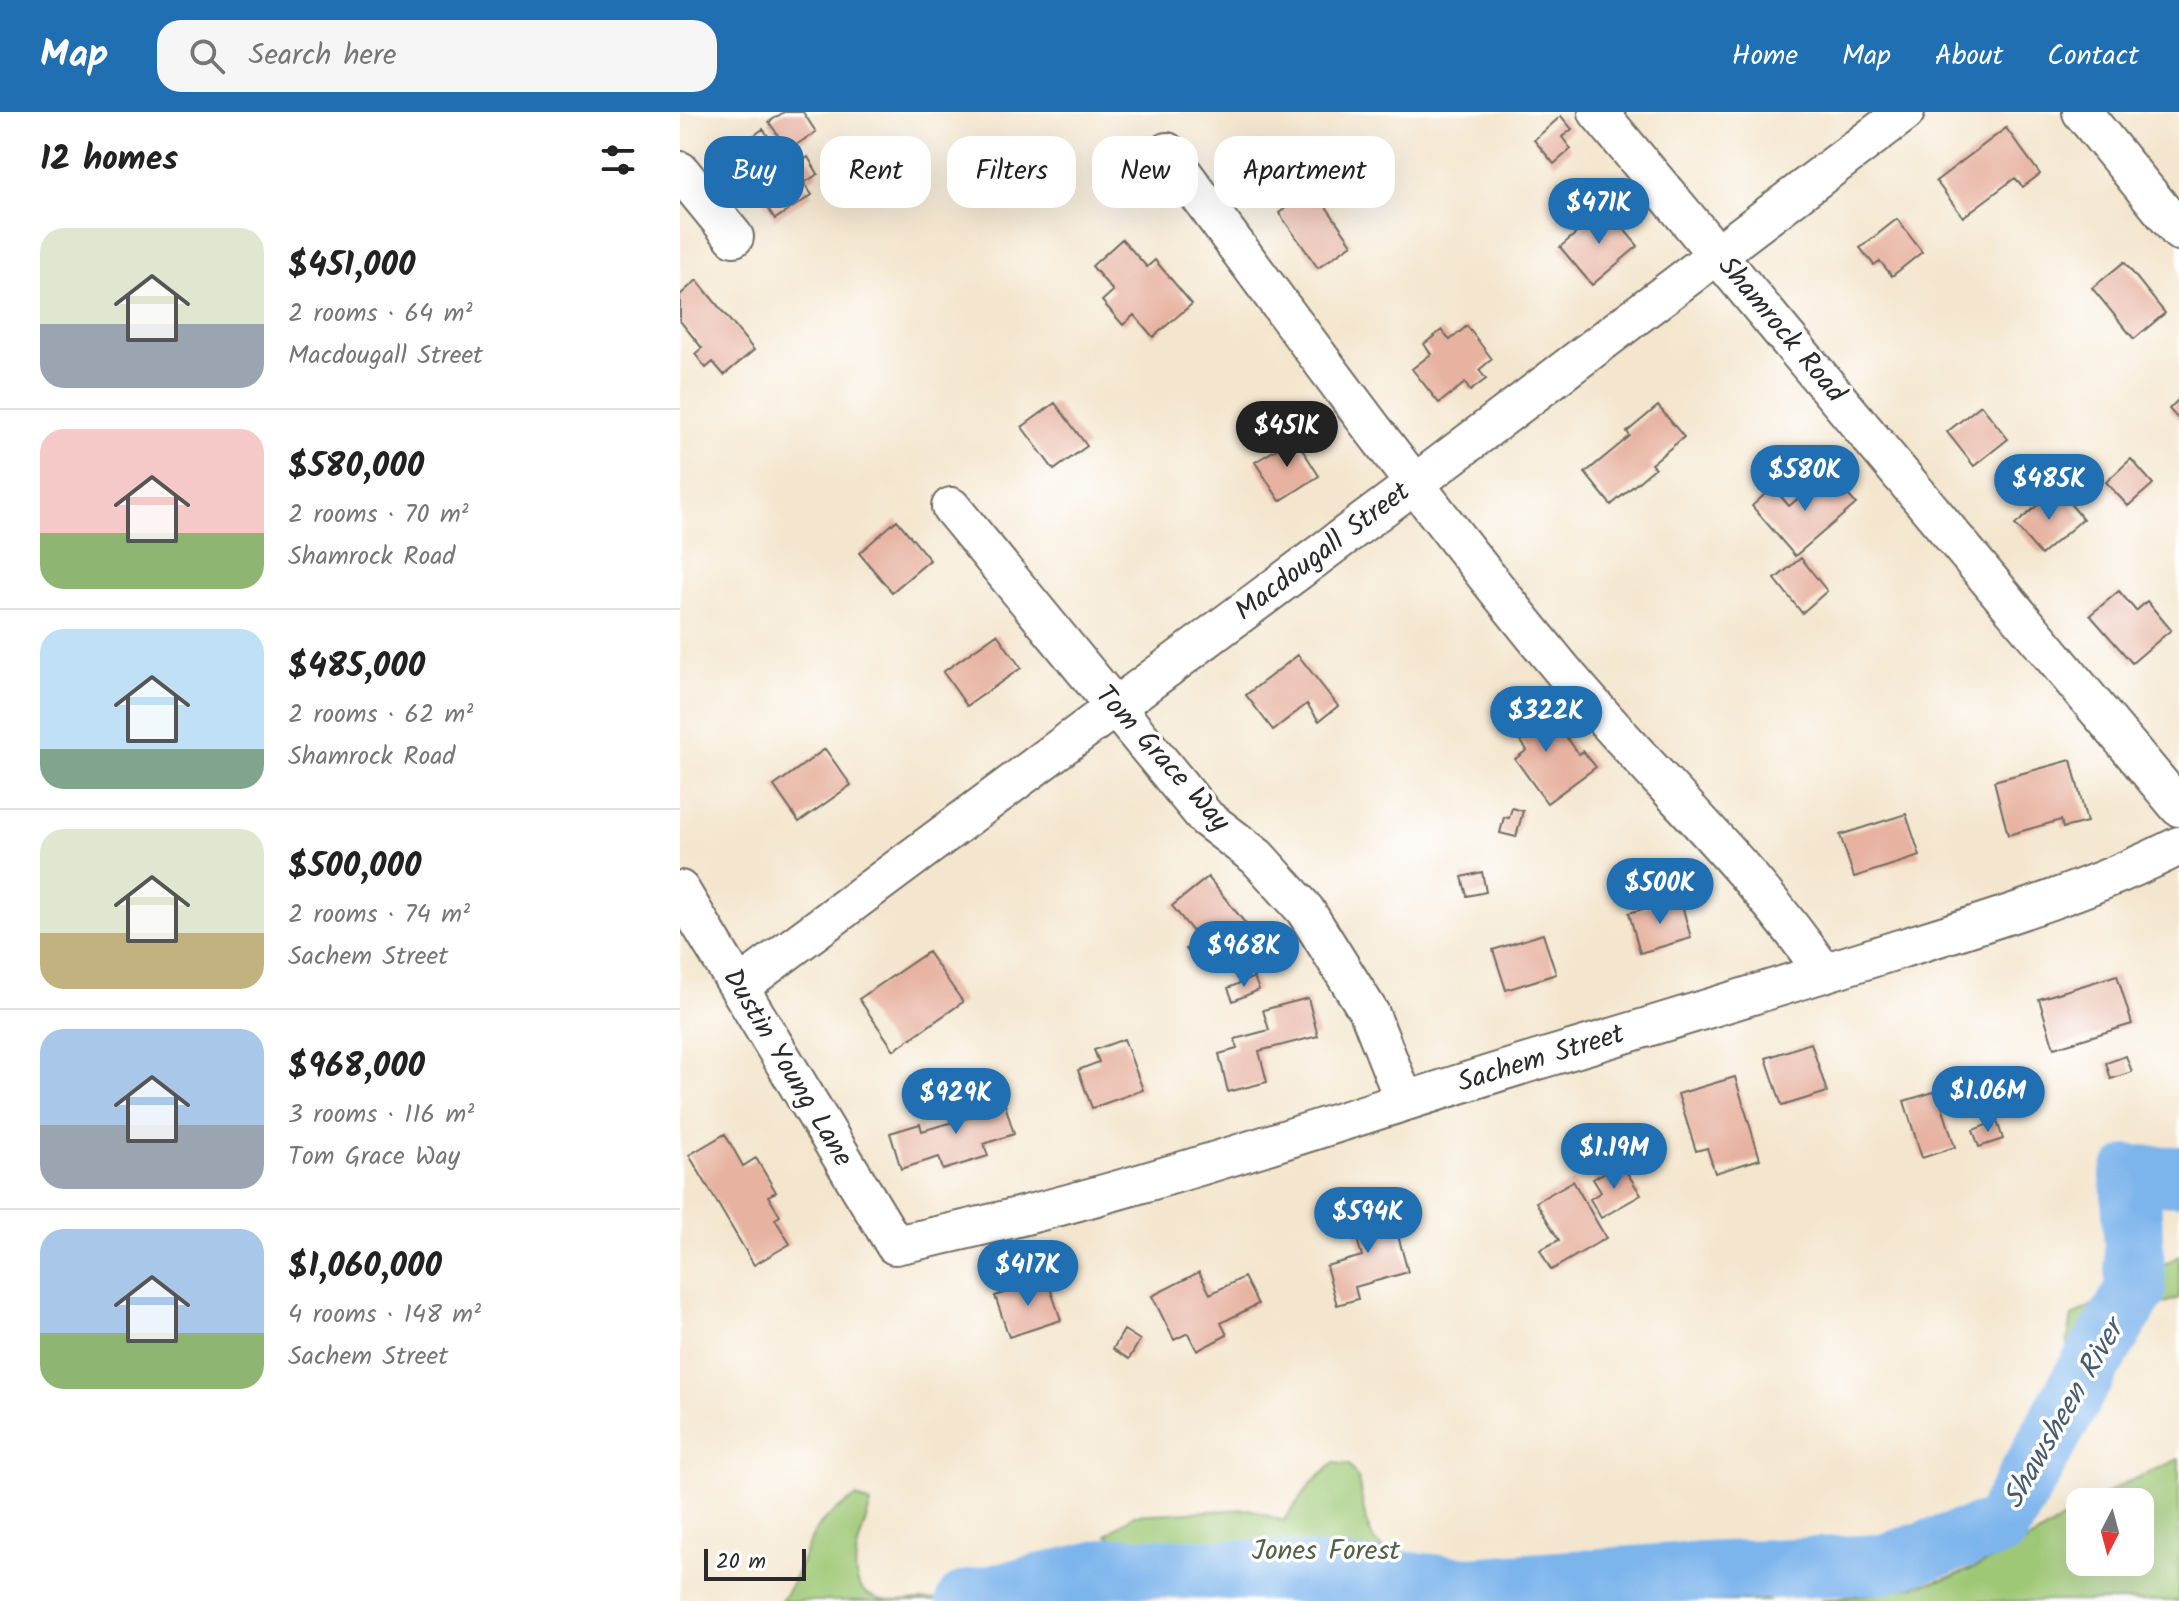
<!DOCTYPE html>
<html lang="en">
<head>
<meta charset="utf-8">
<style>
	:root { --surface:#fff; --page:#f6f6f6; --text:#222; --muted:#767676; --line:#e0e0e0; --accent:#1f6fb2 }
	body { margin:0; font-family:Kalam,sans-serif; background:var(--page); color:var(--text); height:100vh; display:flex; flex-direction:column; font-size:30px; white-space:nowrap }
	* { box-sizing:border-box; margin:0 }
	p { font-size:26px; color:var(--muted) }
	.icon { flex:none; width:44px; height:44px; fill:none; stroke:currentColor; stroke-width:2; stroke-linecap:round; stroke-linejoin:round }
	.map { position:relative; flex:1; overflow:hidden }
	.details { display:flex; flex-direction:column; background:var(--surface); width:680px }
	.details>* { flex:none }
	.top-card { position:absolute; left:24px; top:24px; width:760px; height:72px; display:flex; gap:16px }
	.needle { width:52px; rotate:186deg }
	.controls { position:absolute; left:1386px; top:1376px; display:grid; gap:16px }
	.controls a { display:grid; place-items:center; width:88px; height:88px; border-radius:16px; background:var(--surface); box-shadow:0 8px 32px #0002; font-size:40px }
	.scale { position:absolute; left:24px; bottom:20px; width:102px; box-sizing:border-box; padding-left:8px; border:4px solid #2b2b2b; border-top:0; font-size:22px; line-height:28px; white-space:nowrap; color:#2b2b2b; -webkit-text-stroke:6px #fff; paint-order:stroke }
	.price { position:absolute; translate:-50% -68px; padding:0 18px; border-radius:28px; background:var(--accent); color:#fff; font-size:26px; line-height:52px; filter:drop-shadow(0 2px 4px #0008) }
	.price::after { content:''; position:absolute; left:50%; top:48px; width:24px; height:18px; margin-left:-12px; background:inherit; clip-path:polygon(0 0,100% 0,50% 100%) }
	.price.current { background:#222; color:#fff }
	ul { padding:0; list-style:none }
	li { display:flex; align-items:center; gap:24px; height:200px; padding:0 40px }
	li+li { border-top:2px solid var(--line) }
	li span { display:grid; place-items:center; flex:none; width:224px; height:160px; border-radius:24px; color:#555 }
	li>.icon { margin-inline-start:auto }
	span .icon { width:96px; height:96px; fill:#fffc; stroke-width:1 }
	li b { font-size:34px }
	h2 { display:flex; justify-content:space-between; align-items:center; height:96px; padding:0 40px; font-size:34px }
	.chip { padding:0 28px; border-radius:24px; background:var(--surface); box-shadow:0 8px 32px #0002; font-size:28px; line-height:72px }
	.chip.current { background:var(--accent); color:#fff }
	header { display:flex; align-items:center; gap:48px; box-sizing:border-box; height:112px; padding:0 40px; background:var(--accent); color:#fff }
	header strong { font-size:38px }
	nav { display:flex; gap:44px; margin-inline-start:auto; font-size:28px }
	.search { width:560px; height:72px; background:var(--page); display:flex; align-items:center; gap:20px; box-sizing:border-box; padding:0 28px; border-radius:24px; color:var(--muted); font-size:30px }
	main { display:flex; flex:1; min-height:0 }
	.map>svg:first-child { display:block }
</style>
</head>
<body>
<header>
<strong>Map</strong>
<div class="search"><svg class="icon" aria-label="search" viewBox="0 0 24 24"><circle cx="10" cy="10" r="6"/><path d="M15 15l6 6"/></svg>Search here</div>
<nav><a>Home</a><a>Map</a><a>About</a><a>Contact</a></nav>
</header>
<main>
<section class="details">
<h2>12 homes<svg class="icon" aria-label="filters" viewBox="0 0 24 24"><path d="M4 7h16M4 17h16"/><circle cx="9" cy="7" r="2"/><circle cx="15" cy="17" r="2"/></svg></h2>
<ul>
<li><span style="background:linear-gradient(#dfe7d0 60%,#9aa5b1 0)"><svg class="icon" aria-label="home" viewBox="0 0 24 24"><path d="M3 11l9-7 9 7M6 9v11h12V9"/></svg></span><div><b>$451,000</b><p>2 rooms · 64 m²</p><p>Macdougall Street</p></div></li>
<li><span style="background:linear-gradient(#f6c9c9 65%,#8fb573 0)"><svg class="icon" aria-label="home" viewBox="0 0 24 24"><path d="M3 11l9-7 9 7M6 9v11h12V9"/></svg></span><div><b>$580,000</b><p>2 rooms · 70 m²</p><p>Shamrock Road</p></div></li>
<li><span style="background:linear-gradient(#bfe0f5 75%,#7fa58c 0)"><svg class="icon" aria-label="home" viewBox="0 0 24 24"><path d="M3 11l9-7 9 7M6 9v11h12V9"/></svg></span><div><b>$485,000</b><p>2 rooms · 62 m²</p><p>Shamrock Road</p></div></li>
<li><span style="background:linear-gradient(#dfe7d0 65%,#c2b280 0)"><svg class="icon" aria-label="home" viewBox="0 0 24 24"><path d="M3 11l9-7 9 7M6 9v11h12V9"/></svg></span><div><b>$500,000</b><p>2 rooms · 74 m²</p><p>Sachem Street</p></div></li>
<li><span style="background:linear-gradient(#a9c7e8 60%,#9aa5b1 0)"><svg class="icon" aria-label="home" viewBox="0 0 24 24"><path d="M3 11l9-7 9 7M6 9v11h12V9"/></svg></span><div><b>$968,000</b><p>3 rooms · 116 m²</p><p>Tom Grace Way</p></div></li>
<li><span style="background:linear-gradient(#a9c7e8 65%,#8fb573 0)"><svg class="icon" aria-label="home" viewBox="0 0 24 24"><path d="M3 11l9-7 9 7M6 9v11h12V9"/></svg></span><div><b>$1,060,000</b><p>4 rooms · 148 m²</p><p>Sachem Street</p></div></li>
</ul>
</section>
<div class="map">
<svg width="1499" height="1489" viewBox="0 0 1499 1489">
	<rect width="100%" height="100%" fill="#fff"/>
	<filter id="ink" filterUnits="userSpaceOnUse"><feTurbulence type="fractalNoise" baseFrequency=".0125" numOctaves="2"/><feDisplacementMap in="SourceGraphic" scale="16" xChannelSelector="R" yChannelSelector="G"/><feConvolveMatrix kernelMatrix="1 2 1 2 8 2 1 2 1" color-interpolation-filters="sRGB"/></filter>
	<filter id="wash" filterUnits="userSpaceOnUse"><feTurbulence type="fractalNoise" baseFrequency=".006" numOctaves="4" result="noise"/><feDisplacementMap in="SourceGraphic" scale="32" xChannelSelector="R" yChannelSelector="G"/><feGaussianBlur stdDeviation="1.8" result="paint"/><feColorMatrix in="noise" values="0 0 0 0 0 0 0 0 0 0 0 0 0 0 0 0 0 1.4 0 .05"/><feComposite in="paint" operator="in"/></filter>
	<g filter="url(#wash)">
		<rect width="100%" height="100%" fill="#f4e6ce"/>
		<path fill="#9ec874" stroke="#647a50" stroke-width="2" d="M1499,1144V1186C1491,1189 1482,1191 1475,1195C1446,1208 1422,1235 1387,1233L1392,1205Z
			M1499,1347V1489H1140C1191,1482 1249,1476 1297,1455C1333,1440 1367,1417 1400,1397V1450H1460V1390H1412L1441,1373Z
			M654,1351L669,1353L678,1367L686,1410L694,1429L706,1439L736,1453L802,1461L870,1476L945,1480L1022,1463L1046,1468L1084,1488L1091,1489H620L604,1463L564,1446L524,1434L488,1438L455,1433L438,1430L427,1423L454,1403L569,1397L603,1409L631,1372Z
			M176,1385L191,1392C179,1432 152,1489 218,1489C240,1488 259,1486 280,1489H101C119,1466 125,1431 140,1413C150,1402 163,1393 176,1385Z"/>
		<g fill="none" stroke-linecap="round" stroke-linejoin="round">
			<path stroke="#7cb4ec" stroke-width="60" d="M286,1489L433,1455L594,1459L789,1475L997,1461L1204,1452L1320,1415L1402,1267L1456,1179L1450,1063L1499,1064"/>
		</g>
		<g id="blocks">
			<path fill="#e7b2a0" d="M104,0H123L136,20L108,38L89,10Z
				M881,4L892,17L882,25L891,37L874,52L854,28Z
				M1326,16L1360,62L1343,75L1335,66L1283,105L1256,69Z
				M83,17L92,29L66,47L58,35Z
				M128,45L138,62L124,71L132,83L95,107L71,70L109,47L114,55Z
				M633,76L672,132L638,156L599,101Z
				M926,96L958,134L912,173L880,135Z
				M1217,107L1242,140L1212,164L1200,149L1194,153L1180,136Z
				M442,127L467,155L475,148L512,192L473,225L454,203L443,213L422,189L433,179L412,154Z
				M1444,150L1485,201L1454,227L1412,176Z
				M17,168L74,238L44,263L33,250L26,256L15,242L22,236L0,209V183Z
				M787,214L812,247L799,258L806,267L790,279L785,271L759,291L732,257L751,242L744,232L762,218L770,228Z
				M1499,287V308L1489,297Z
				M375,291L407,334L374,358L342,315Z
				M1301,293L1328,327L1294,354L1267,320Z
				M978,294L1004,325L971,352L975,356L931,393L905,361L950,324L947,320Z
				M615,326L639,364L600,389L575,350Z
				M1451,347L1473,372L1448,394L1426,370Z
				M1149,361L1176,392L1115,444L1072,394L1093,375L1109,394Z
				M1377,376L1403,407L1361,443L1335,413Z
				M217,408L250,448L212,480L179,441Z
				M1121,446L1147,479L1122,501L1095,467Z
				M1439,479L1456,499L1467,489L1491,518L1452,551L1410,503Z
				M317,522L341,556L287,594L263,560Z
				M618,543L658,594L639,609L627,592L593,618L566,583Z
				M841,586L868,624L879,615L899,642L903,639L916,655L867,691L835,647L847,638L821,602Z
				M145,637L171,673L119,710L94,674Z
				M1391,648L1407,710L1383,716L1381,708L1328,723L1314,669Z
				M832,696L843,699L836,725L820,721L824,705L829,706Z
				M1226,702L1240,744L1174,765L1160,723Z
				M802,760L806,780L787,784L782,765Z
				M528,765L570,817L522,856L506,837L519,827L492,794Z
				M1000,786L1011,826L960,841L949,801Z
				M863,822L876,862L826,878L813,838Z
				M248,840L283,890L214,938L179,887Z
				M1437,863L1452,912L1374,936L1359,887Z
				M574,865L579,878L553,889L548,876Z
				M628,886L638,924L579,939L587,970L548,980L539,942L557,937L555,927L589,918L583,898Z
				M444,927L463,978L412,996L398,958L419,950L414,938Z
				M1131,931L1147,980L1102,994L1086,946Z
				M1446,944L1452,960L1431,967L1426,951Z
				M1055,965L1080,1047L1035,1061L1027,1036L1016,1039L998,982Z
				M320,976L334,1022L304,1032L308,1044L263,1058L259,1045L221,1057L210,1021L240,1012L242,1019L297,1003L292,985Z
				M1257,979L1275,1035L1242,1046L1224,989Z
				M1317,1009L1323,1027L1299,1035L1293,1018Z
				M45,1022L63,1054L76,1046L96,1080L88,1084L100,1104L95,1107L110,1132L74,1153L9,1043Z
				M941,1051L961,1083L921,1106L910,1087L921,1080L913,1067Z
				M893,1069L926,1126L871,1158L860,1138L879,1128L856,1090Z
				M701,1092L706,1111L714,1109L728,1160L675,1175L678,1187L657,1193L646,1154L682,1144L669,1101Z
				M519,1160L530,1182L564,1165L578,1192L541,1211L547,1223L517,1239L508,1221L494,1228L472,1184Z
				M367,1167L381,1208L329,1225L315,1184Z
				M444,1218L460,1228L449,1247L433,1237Z"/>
		</g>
	</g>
	<g filter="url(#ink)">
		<use href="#blocks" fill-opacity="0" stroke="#716c64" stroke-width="2"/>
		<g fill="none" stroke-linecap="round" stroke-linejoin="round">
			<g stroke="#716c64" stroke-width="42">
				<path id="street" d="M918,0L1499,695
					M1402,0L1499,119
					M487,40C615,213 742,388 879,554C965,658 1067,749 1144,861
					M0,59L54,125
					M271,395L526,706L577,745L625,798L690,902L724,988
					M0,778L215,1133C435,1089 649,1011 864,946C983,911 1102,874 1220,837C1313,808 1412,778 1499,734
					M59,875L733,373L1225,0"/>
			</g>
			<use href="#street" stroke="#fff" stroke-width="38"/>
		</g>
	</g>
	<g text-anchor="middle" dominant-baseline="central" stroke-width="7" stroke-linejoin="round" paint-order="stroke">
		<g font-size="28" fill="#2b2b2b" stroke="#fff">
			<text transform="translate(1101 218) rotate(50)">Shamrock Road</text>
			<text transform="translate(643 440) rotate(-37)">Macdougall Street</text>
			<text transform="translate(482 647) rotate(48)">Tom Grace Way</text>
			<text transform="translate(861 947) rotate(-17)">Sachem Street</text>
			<text transform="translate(107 956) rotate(59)">Dustin Young Lane</text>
		</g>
		<g font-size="28" fill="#536245" stroke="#fff">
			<text x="646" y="1439">Jones Forest</text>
		</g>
		<g font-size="30" font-style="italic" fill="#475b6f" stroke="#fff">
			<text transform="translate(1384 1303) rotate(-60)">Shawsheen River</text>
		</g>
	</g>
</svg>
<div class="controls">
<a><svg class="needle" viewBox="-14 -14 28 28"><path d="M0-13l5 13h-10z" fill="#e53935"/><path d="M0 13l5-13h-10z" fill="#767676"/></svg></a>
</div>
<div class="scale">20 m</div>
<b class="price" style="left:919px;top:134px">$471K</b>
<b class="price current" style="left:607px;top:357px">$451K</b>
<b class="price" style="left:1125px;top:401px">$580K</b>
<b class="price" style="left:1369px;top:410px">$485K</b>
<b class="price" style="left:866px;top:642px">$322K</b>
<b class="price" style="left:980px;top:814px">$500K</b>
<b class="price" style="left:564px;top:877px">$968K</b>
<b class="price" style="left:1308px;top:1022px">$1.06M</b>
<b class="price" style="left:276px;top:1024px">$929K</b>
<b class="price" style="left:934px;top:1079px">$1.19M</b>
<b class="price" style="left:688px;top:1143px">$594K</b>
<b class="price" style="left:348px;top:1196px">$417K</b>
<div class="top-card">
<a class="chip current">Buy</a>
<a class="chip">Rent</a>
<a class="chip">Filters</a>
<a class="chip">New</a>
<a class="chip">Apartment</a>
</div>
</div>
</main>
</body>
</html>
